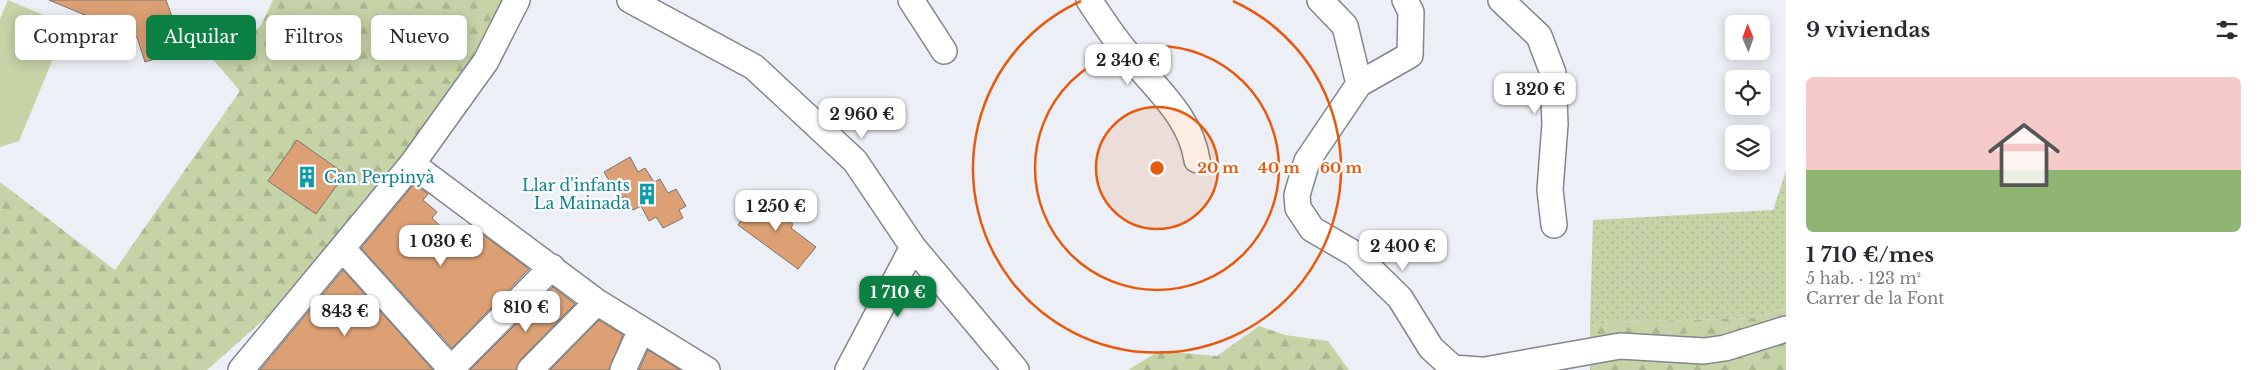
<!DOCTYPE html>
<html lang="es">
<head>
<meta charset="utf-8">
<style>
	:root { --surface:#fff; --page:#f2f2f3; --text:#2b2b33; --muted:#7c7c81; --accent:#0b8043 }
	body { margin:0; font-family:"Libre Baskerville",serif; background:var(--page); color:var(--text); height:100vh; display:flex; flex-direction:column; font-size:19px; white-space:nowrap }
	* { box-sizing:border-box; margin:0 }
	p { font-size:16px; color:var(--muted) }
	.icon { flex:none; width:28px; height:28px; fill:none; stroke:currentColor; stroke-width:2; stroke-linecap:round; stroke-linejoin:round }
	.map { position:relative; flex:1; overflow:hidden }
	.side { display:flex; flex-direction:column; background:var(--surface); width:475px }
	.side>* { flex:none }
	.banner { position:absolute; left:15px; top:15px; width:475px; height:45px; display:flex; gap:10px }
	.needle { width:32px; rotate:358deg }
	.fabs { position:absolute; left:1725px; top:15px; display:grid; gap:10px }
	.fabs a { display:grid; place-items:center; width:45px; height:45px; border-radius:8px; background:var(--surface); box-shadow:0 2px 12px #0003; font-size:25px }
	.price { position:absolute; translate:-50% -42px; padding:0 11px; border-radius:10px; background:#fff; color:#222; font-size:16px; line-height:32px; filter:drop-shadow(0 1px 2px #0008) }
	.price::after { content:''; position:absolute; left:50%; top:30px; width:15px; height:11px; margin-left:-8px; background:inherit; clip-path:polygon(0 0,100% 0,50% 100%) }
	.price.on { background:var(--accent); color:#fff }
	ul { padding:0; list-style:none }
	li { display:grid; align-content:center; gap:10px; height:265px; padding:0 20px }
	li span { display:grid; place-items:center; height:155px; border-radius:8px; color:#555 }
	li>.icon { margin-inline-start:auto }
	span .icon { width:90px; height:90px; fill:#fffc; stroke-width:1 }
	li b { font-size:21px }
	h2 { display:flex; justify-content:space-between; align-items:center; height:60px; padding:0 20px; font-size:21px }
	.chip { padding:0 18px; border-radius:8px; background:var(--surface); box-shadow:0 2px 12px #0003; font-size:18px; line-height:45px }
	.chip.on { background:var(--accent); color:#fff }
	main { display:flex; flex:1; min-height:0 }
	.map>svg:first-child { display:block }
</style>
</head>
<body>
<main>
<div class="map">
<svg width="1786" height="370" viewBox="0 0 1786 370">
	<defs>
		<pattern id="grass-dots" width="8" height="8" patternUnits="userSpaceOnUse" patternTransform="scale(1.25)"><rect width="8" height="8" fill="#c5d3a7"/><path d="M2 2h.1M6 6h.1" fill="none" stroke="#aab690" stroke-width="1.8" stroke-linecap="round"/></pattern>
		<pattern id="forest-firs" width="22" height="20" patternUnits="userSpaceOnUse" patternTransform="scale(1.25)"><rect width="22" height="20" fill="#c5d3a7"/><path d="M5 1l3.5 6h-7zM16 11l3.5 6h-7z" fill="#aab690"/></pattern>
	</defs>
	<rect width="100%" height="100%" fill="#eceff5"/>
	<path fill="url(#grass-dots)" d="M1786,171V308L1756,318L1616,322L1590,326L1593,220L1773,210Z"/>
	<path fill="url(#forest-firs)" d="M273,0H517L343,249L207,370H0V182L115,270L240,91L211,57L260,27Z
		M1786,308V370H1590V326L1616,322L1756,318Z
		M1259,326L1285,335L1328,341L1349,370H1128L1159,351L1217,356Z"/>
	<path fill="#c5d3a7" d="M8,0L67,25L19,141L0,147V19Z"/>
	<path fill="#dca074" stroke="#7a7470" d="M49,0H166L184,50L145,62L137,37Z
		M297,140L345,174L316,214L268,181Z
		M630,157L638,172L645,168L654,182L660,179L668,193L676,189L686,206L679,210L683,218L663,228L656,217L649,221L641,206L633,210L625,196L620,199L604,172Z
		M414,184L428,194L423,200L437,212L432,218L458,243L474,228L529,269L452,348L361,248Z
		M760,192L775,203L772,209L793,224L791,228L816,247L798,269L738,225Z
		M343,270L433,370H260Z
		M553,287L575,304L520,360L516,370H470Z
		M599,320L623,335L609,370H550Z
		M648,350L680,370H639Z"/>
	<g fill="none" stroke-linecap="round" stroke-linejoin="round">
		<g stroke="#83868c" stroke-width="28">
			<path id="minor" d="M630,0L754,67L855,161L913,247L1016,370
				M911,0L944,51
				M1089,0C1101,18 1113,37 1127,53C1154,87 1190,115 1197,160
				M1320,0L1345,26L1359,84
				M1405,0L1411,12L1410,55L1359,84L1307,161L1297,195L1298,208L1312,229L1355,254L1400,298L1431,348L1453,368L1480,370
				M1501,0L1539,36L1553,73L1555,124L1550,190L1554,225
				M412,164L597,302L707,370
				M343,249L452,370
				M241,370L412,164L486,61L517,0
				M450,370L552,267
				M530,370L597,302
				M623,370L641,330
				M848,370L913,247
				M1485,370L1620,346L1704,351L1725,348L1786,329"/>
		</g>
		<use href="#minor" stroke="#fff" stroke-width="25"/>
	</g>
	<circle cx="1157" cy="168" r="61" fill="#e8590c" fill-opacity=".12"/>
	<g fill="none" stroke="#e8590c" stroke-width="2.5">
		<circle cx="1157" cy="168" r="61"/>
		<circle cx="1157" cy="168" r="122"/>
		<path d="M1233 1A184 184 0 1 1 1081 1"/>
	</g>
	<defs>
		<g id="building-bare" transform="scale(1.725)"><path d="M-4-6H4V6H1V3H-1V6H-4ZM-2.5-4.3h1.7v1.8h-1.7ZM.8-4.3h1.7v1.8H.8ZM-2.5-1h1.7V.8h-1.7ZM.8-1h1.7V.8H.8Z" fill="#0f9aa8" stroke="#fbfcfe" stroke-width="2.5" paint-order="stroke"/></g>
	</defs>
	<g fill-rule="evenodd">
		<use href="#building-bare" x="307" y="177"/>
		<use href="#building-bare" x="647" y="194"/>
	</g>
	<g text-anchor="middle" dominant-baseline="central" stroke-width="4.5" stroke-linejoin="round" paint-order="stroke">
		<g font-size="16" fill="#0d838f" stroke="#fbfcfe" text-anchor="start">
			<text x="324" y="177">Can Perpinyà</text>
			<text x="630" y="185" text-anchor="end">Llar d'infants<tspan x="630" dy="18">La Mainada</tspan></text>
		</g>
	</g>
	<circle cx="1157" cy="168" r="8" fill="#e8590c" stroke="#fbfcfe" stroke-width="2.5"/>
	<g font-size="15" text-anchor="middle" font-weight="bold" fill="#e8590c" stroke="#fbfcfe" stroke-width="4.5" stroke-linejoin="round" paint-order="stroke">
		<text x="1218" y="173">20 m</text>
		<text x="1279" y="173">40 m</text>
		<text x="1341" y="173">60 m</text>
	</g>
</svg>
<div class="fabs">
<a><svg class="needle" viewBox="-14 -14 28 28"><path d="M0-13l5 13h-10z" fill="#e53935"/><path d="M0 13l5-13h-10z" fill="#7c7c81"/></svg></a>
<a><svg class="icon" aria-label="locate" viewBox="0 0 24 24"><circle cx="12" cy="12" r="6"/><path d="M12 2v4M12 18v4M2 12h4M18 12h4"/></svg></a>
<a><svg class="icon" aria-label="layers" viewBox="0 0 24 24"><path d="M12 4l9 5-9 5-9-5zM3 14l9 5 9-5"/></svg></a>
</div>
<b class="price" style="left:1128px;top:86px">2 340 €</b>
<b class="price" style="left:1535px;top:115px">1 320 €</b>
<b class="price" style="left:862px;top:140px">2 960 €</b>
<b class="price" style="left:776px;top:232px">1 250 €</b>
<b class="price" style="left:441px;top:267px">1 030 €</b>
<b class="price" style="left:1403px;top:272px">2 400 €</b>
<b class="price on" style="left:898px;top:318px">1 710 €</b>
<b class="price" style="left:526px;top:333px">810 €</b>
<b class="price" style="left:345px;top:337px">843 €</b>
<div class="banner">
<a class="chip">Comprar</a>
<a class="chip on">Alquilar</a>
<a class="chip">Filtros</a>
<a class="chip">Nuevo</a>
</div>
</div>
<section class="side">
<h2>9 viviendas<svg class="icon" aria-label="filters" viewBox="0 0 24 24"><path d="M4 7h16M4 17h16"/><circle cx="9" cy="7" r="2"/><circle cx="15" cy="17" r="2"/></svg></h2>
<ul>
<li><span style="background:linear-gradient(#f6c9c9 60%,#8fb573 0)"><svg class="icon" aria-label="home" viewBox="0 0 24 24"><path d="M3 11l9-7 9 7M6 9v11h12V9"/></svg></span><div><b>1 710 €/mes</b><p>5 hab. · 123 m²</p><p>Carrer de la Font</p></div></li>
</ul>
</section>
</main>
</body>
</html>
